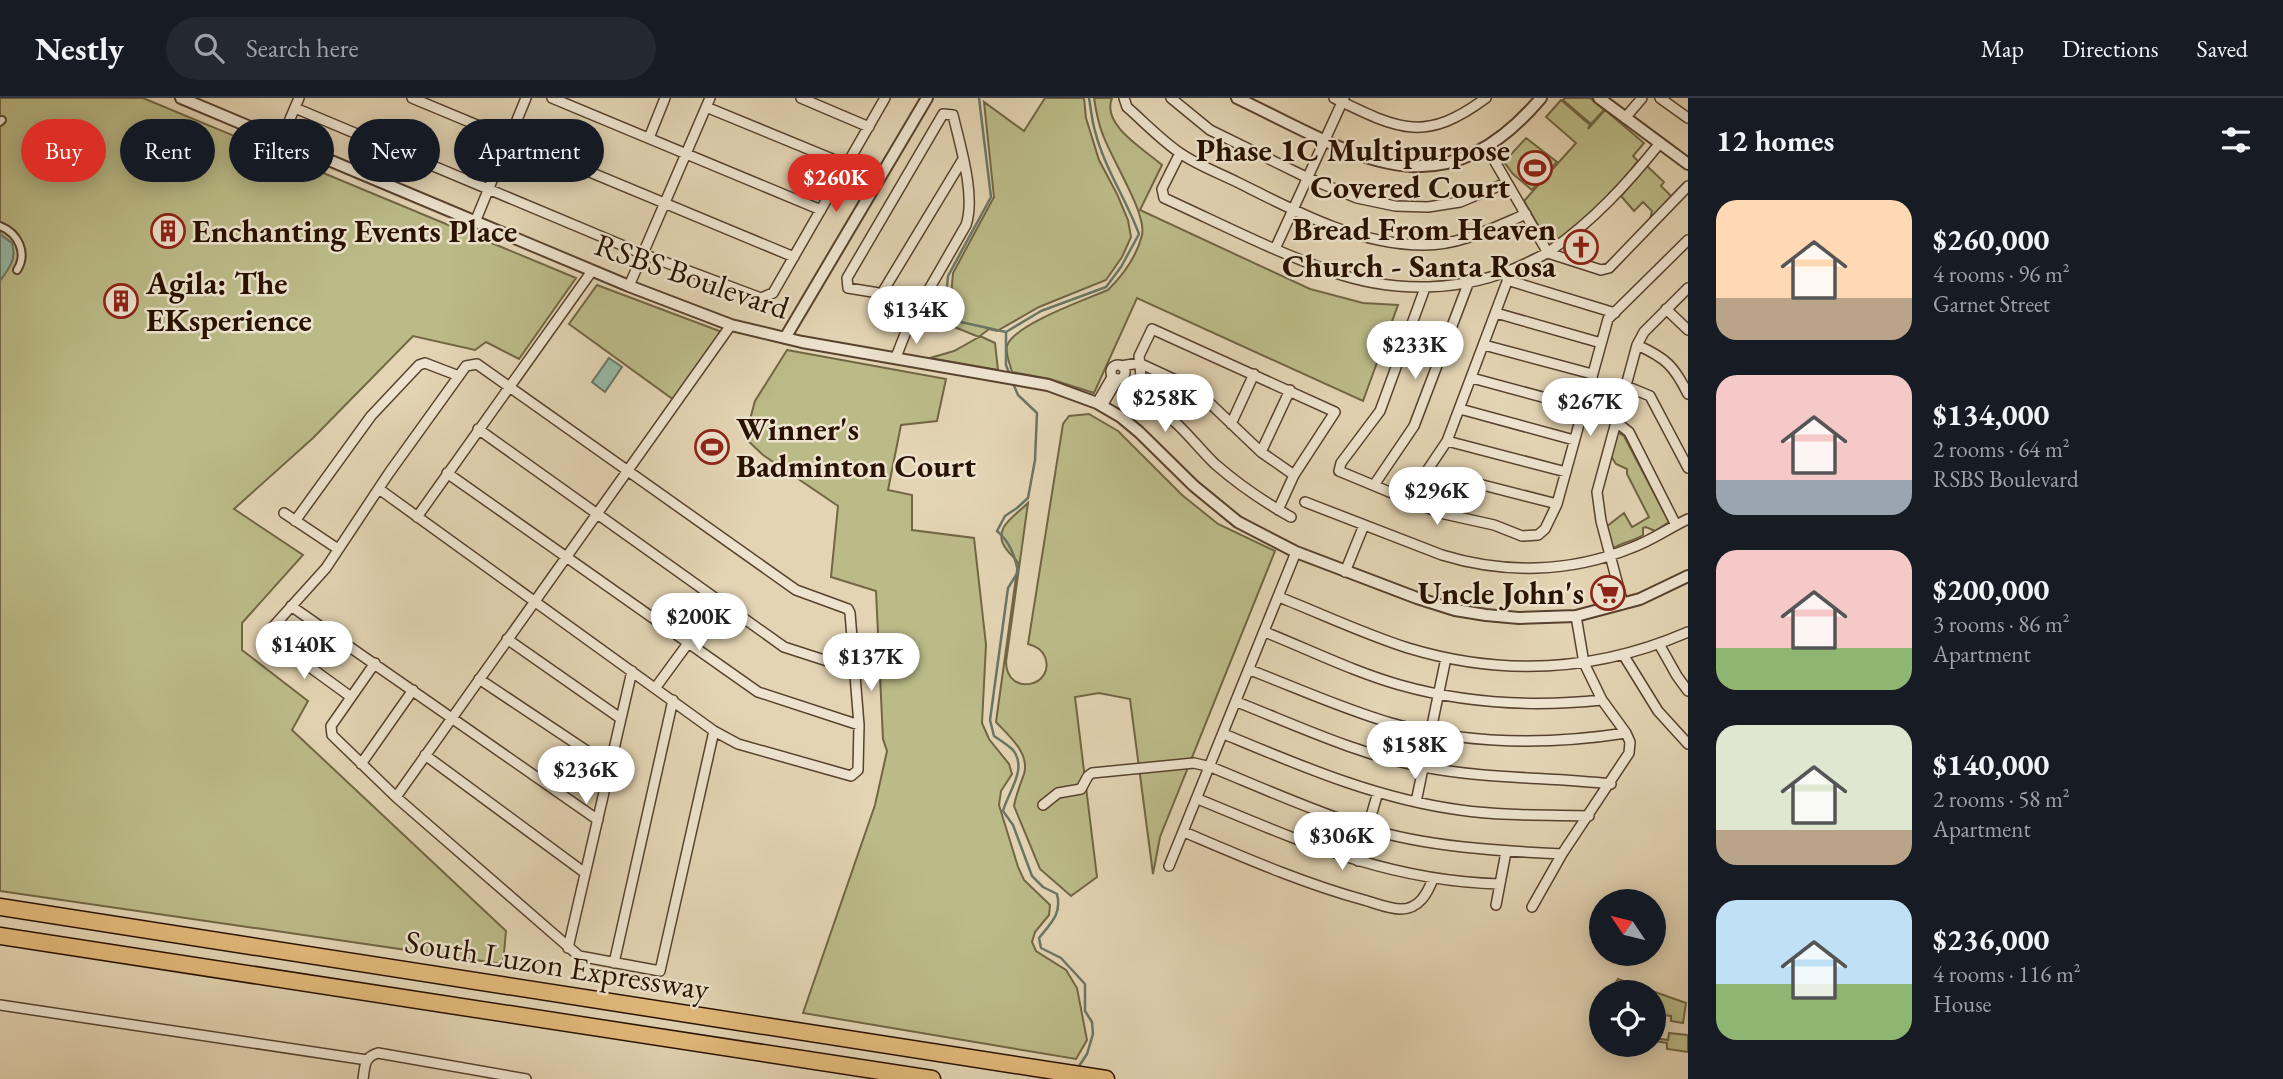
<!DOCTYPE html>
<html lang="en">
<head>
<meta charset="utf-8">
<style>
	:root { --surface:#171b24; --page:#242831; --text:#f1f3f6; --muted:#9ea1a6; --line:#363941; --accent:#d93025 }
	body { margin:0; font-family:"EB Garamond",serif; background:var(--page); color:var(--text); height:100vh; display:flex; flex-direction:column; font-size:26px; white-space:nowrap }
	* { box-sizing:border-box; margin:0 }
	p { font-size:23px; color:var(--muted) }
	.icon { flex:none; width:38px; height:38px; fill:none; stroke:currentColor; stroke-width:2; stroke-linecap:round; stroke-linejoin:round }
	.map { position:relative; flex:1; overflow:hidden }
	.drawer { display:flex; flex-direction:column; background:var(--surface); width:595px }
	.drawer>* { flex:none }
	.top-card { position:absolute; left:21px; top:21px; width:665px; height:63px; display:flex; gap:14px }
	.needle { width:46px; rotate:305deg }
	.tools { position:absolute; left:1589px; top:791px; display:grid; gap:14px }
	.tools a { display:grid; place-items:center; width:77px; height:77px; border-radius:50%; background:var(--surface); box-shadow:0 4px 18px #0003; font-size:35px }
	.price { position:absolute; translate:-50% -60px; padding:0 16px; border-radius:24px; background:#fff; color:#222; font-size:23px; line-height:46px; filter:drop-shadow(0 2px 4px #0008) }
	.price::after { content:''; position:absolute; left:50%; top:42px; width:21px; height:16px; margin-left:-10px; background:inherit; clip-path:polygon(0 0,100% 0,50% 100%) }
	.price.current { background:var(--accent); color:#fff }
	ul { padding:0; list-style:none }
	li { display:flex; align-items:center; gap:21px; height:175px; padding:0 28px }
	li span { display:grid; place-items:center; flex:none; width:196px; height:140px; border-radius:21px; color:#555 }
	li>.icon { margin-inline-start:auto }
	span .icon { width:84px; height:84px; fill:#fffc; stroke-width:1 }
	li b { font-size:30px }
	h2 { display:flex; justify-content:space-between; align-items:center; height:84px; padding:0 28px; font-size:30px }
	.chip { padding:0 24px; border-radius:32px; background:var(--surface); box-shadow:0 4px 18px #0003; font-size:24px; line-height:63px }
	.chip.current { background:var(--accent); color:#fff }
	header { display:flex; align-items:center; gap:42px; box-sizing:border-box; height:98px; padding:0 35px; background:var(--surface); border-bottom:2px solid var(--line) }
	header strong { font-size:33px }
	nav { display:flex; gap:38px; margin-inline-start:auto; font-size:24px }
	.search { width:490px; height:63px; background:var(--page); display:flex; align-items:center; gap:18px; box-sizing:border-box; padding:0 24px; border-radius:38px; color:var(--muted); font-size:26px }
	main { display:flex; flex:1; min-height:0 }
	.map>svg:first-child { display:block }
</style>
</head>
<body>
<header>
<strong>Nestly</strong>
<div class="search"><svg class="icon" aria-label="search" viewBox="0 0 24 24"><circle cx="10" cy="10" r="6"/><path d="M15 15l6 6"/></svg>Search here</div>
<nav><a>Map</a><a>Directions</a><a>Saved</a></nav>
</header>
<main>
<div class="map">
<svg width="1688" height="981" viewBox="0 0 1688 981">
	<rect width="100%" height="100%" fill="#e3d4b3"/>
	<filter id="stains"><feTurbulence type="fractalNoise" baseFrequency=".00286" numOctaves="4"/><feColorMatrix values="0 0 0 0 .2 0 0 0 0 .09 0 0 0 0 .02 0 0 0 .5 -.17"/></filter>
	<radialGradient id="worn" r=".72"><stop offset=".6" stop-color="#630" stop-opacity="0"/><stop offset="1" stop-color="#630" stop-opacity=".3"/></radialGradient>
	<path fill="#bb8" stroke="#726644" stroke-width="2" d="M0,0H143L576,180L519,261L486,244L475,252L413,238L313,340L234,411L303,457L242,525V552L308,603L292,632L506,833L503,866L0,793Z
		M1045,0H1084L1086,20L1099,62L1117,96L1128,122L1131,139L1122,159L1106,182L1039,209L997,233L989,231L980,238L995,245L998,272L930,260L954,253L979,239L942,224L939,216L950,210L953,175L994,99L984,4L1024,33Z
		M1094,0H1112C1101,27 1144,51 1162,67L1140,112L1310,191L1363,205L1398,207L1363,303L1137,200L1094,295L1050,281L1012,274C1010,266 1005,255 1007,248C1013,227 1087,201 1108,192C1122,178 1137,158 1142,137C1147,116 1111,60 1103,37C1098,25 1096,13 1094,0Z
		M1565,0H1590L1604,12L1591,26L1563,2Z
		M1561,2L1590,27L1588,31L1605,12L1644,45L1633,58L1638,63C1615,92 1587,128 1553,145L1546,141L1524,103L1576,45L1546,19Z
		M1526,40L1557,64L1532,92L1513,76L1504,64Z
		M1647,68L1664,84L1661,88L1673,100L1650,121L1652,113L1643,104L1634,113L1621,98Z
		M597,187L722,234L674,302L569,226Z
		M787,252L946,281L937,323L901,327L888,392L912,397V432L974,440L986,547L982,625L989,641L1009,666L1012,676L1001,693L999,707L1018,769L1024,782L1050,807L1049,817L1035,834L1032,844L1036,853L1066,872L1077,890L1087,942L1076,961L803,915L875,707L887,653L883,641L876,493L831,479L838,408L763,357L745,340L755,303Z
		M1153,289L1178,299L1173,312L1147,301Z
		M1089,316L1118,333L1182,397L1218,426L1275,453L1160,739L1153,776L1130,601L1099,595L1075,599L1097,779L1071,798L1040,771L1014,708C1016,697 1020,687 1024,676C1030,655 1009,638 996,624L1018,465C1015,459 1011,458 1007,452C990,431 1015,418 1028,405L1006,564C1007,600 1056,588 1045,559C1042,551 1036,548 1028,546L1063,326L1069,318Z
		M1617,334L1624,338L1669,424L1655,433L1646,429L1643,430V437C1632,444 1622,444 1612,451L1606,429L1624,415L1632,429L1649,419L1627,376V371L1616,366L1609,355Z
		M1618,881L1686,905L1683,925L1671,923V918L1654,916V894H1609Z
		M1669,935L1688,937V954L1667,951V945L1654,943V940L1668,942Z"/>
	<path fill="#96b9a7" stroke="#6a7665" stroke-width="2" d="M0,136L12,145C17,162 9,170 0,183Z
		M609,260L622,269L605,294L592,284Z"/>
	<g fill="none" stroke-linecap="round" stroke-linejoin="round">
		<path stroke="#6a7665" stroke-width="2.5" d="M979,0L991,99L948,178L945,209L947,221L1006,234
			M1010,277L1006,267V234L1041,213L1106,189L1121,169L1139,136C1126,101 1104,69 1095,33C1092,23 1091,11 1089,0
			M1012,283L1018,297L1037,315L1035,362L1028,400L1017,410L1005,418L997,433C1010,444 1015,458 1018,474L1008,490L990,622L994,638C1000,642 1008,647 1013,652C1028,671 1008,694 1003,713L1013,727L1032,778L1043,789L1057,796C1062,816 1051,825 1039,840L1041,850L1061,860L1085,886V913L1092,924L1093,936L1087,956L1077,971"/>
		<g stroke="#58422e" stroke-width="10">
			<path id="pedestrian" d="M0,24L2,22
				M0,128C18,135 28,155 17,172"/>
		</g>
		<g stroke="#58422e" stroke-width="12">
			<path id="minor" d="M412,0L794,159
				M552,0L821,112
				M801,0L869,29
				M1124,0L1127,9C1144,24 1161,42 1180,55C1197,67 1219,75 1237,84C1295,113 1357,147 1424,147C1460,147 1493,130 1526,116
				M1171,0L1210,32L1308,80L1357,100L1395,108L1428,109L1460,104L1506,85
				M1334,0C1398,31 1424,46 1486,0
				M1660,0L1688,20
				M706,9L847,67
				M295,10L643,156L761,200L773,195L885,0
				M1625,20L1642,0
				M649,40L665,0
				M281,42L299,0
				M1487,50L1548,155
				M1180,55L1162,91L1164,100C1219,125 1273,153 1330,173C1394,196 1465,195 1527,165C1534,161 1543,158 1550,153C1593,123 1627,86 1660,45
				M475,124L526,0
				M1275,151L1344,0
				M1548,155L1601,172L1609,170L1688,88
				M1507,182L1615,215
				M629,188L710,0
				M1425,190L1380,313L1341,365L1339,373L1440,415L1494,427L1522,438L1538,437L1545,431L1557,406L1608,221L1688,142
				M882,195L963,61
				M1666,211L1688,232
				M1496,215L1601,245
				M1484,247L1592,276
				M1637,247C1666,260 1674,268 1688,296
				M896,259L909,226L966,127C976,98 960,47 953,17L943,16L847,180L848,190L922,202
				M1111 274a7 7 0 1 1 14 0a7 7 0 1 1-14 0Z
				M1121,268L1139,265L1195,291L1261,354L1294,377
				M1472,280L1583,310
				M1626,288L1650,298L1688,370
				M1097,305L1112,279
				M1102,308L1117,282
				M1460,311L1574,342
				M1616,324L1629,334L1676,427
				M1231,326L1254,276
				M478,331L784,549L855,572
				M1447,343L1566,374
				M1261,354L1290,292
				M1428,373L1557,406
				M447,375L758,594L859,627
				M1374,387L1414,328L1468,186
				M1408,401L1447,343L1511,173
				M1305,404L1442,457C1504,476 1570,475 1631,450C1651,443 1669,430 1688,421
				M1278,412L1294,377L1335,314L1152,231L1139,258L1143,299C1155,308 1167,317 1177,326C1191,339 1202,354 1215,366C1238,386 1264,404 1291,419
				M284,415L338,451
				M417,419L592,173
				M295,423L371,318L419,267L425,265L459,278
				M1345,474L1364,427
				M1279,499C1322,516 1364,536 1408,550C1504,579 1596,574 1688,534
				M1623,506L1601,423L1597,394L1637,247L1644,234L1688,190
				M291,508L598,722
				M1265,534C1310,552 1354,574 1400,587C1467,606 1534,609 1602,602
				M507,541L620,620
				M1659,546L1677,578L1688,593
				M1624,558L1658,613L1688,646
				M375,565L331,628L332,637L396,699L579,858L660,873L714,633
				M1250,572C1297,590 1343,611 1391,625C1468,647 1548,647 1626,635
				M479,581L611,669
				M656,589L719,503
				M351,599L274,543L271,531L326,470L389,375L466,268L477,266L796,492L848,511L850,515L859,627L858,672L851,678L738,646L714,633L379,391
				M1237,604C1298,628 1359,657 1424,669C1486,681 1548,679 1611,686
				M1224,636C1301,668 1377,701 1460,712C1502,718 1546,717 1589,718
				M425,657L585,775
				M361,666L413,592
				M396,699L731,227
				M1198,701C1300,743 1387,783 1499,786
				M1416,704L1446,560
				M1043,707L1058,695L1081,691L1088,678L1092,675L1194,665L1211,669C1262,690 1313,713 1366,730C1426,749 1500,753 1562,756
				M1184,734C1243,759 1302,785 1364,802C1375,805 1389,811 1401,811C1419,811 1427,796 1433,781
				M1358,763L1378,694
				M1169,768L1296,454
				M1496,807L1506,754
				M1532,809L1562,756L1629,655L1630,644L1626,635L1602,602L1584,565L1576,518
				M568,850L632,573
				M614,865L673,602
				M0,907L367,962
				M363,981C365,968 364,959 378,955L526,981"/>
		</g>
		<g stroke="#58422e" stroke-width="14">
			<path id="tertiary" d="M181,0L629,188L731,227L802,244L1048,287L1097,305L1121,319L1139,334L1194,388L1238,424L1296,454L1417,500L1455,512L1486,517L1519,520L1576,518L1640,501L1688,478
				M1237,0C1353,55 1438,121 1541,0
				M1599,0L1688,66
				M785,240L927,0"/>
		</g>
		<g stroke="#291201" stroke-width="19">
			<path id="motorway" d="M0,809L1106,981
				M0,838L932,981"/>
		</g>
		<use href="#pedestrian" stroke="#ede3ce" stroke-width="6"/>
		<use href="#minor" stroke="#ede3ce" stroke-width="9"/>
		<use href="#tertiary" stroke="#ede3ce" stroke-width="10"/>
		<use href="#motorway" stroke="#e2ba7a" stroke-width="16"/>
	</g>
	<defs>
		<g id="stadium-ring" transform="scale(1.75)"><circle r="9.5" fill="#ede3ce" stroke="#8f2418" stroke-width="1.5"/><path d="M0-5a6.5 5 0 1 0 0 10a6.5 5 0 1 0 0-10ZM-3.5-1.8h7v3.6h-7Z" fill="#8f2418"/></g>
		<g id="building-ring" transform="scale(1.75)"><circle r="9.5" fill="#ede3ce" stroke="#8f2418" stroke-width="1.5"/><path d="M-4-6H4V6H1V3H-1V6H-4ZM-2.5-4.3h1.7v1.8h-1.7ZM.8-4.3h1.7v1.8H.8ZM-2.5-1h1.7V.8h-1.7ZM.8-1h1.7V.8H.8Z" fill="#8f2418"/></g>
		<g id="church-ring" transform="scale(1.75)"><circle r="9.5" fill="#ede3ce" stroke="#8f2418" stroke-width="1.5"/><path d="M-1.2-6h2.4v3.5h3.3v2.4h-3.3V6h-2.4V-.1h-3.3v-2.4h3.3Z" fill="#8f2418"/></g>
		<g id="supermarket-ring" transform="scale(1.75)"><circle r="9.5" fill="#ede3ce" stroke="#8f2418" stroke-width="1.5"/><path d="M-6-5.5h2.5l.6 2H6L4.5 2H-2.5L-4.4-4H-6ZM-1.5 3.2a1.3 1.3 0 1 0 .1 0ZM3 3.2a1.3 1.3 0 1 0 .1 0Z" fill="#8f2418"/></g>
	</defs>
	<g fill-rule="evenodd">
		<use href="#stadium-ring" x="1535" y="70"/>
		<use href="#building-ring" x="168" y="133"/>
		<use href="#church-ring" x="1581" y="149"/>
		<use href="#building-ring" x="121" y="203"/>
		<use href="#stadium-ring" x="712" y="349"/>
		<use href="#supermarket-ring" x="1608" y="495"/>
	</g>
	<g text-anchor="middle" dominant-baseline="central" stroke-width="5" stroke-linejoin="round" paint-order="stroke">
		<g font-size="32" font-weight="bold" fill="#291201" stroke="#ede3ce" text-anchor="end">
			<text x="1510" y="52">Phase 1C Multipurpose<tspan x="1510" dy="37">Covered Court</tspan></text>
			<text x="1556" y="131">Bread From Heaven<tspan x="1556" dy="37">Church - Santa Rosa</tspan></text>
			<text x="192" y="133" text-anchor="start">Enchanting Events Place</text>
			<text x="146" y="185" text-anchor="start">Agila: The<tspan x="146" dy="37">EKsperience</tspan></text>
			<text x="736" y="331" text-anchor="start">Winner's<tspan x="736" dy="37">Badminton Court</tspan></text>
			<text x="1584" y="495">Uncle John's</text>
		</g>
		<g font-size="32" fill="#291201" stroke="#ede3ce">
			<text transform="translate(692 178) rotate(19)">RSBS Boulevard</text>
			<text transform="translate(557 867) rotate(9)">South Luzon Expressway</text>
		</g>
	</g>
	<rect width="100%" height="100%" filter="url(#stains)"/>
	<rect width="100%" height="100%" fill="url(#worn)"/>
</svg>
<div class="tools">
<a><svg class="needle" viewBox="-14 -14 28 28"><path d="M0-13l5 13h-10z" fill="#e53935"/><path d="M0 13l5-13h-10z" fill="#9ea1a6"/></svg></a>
<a><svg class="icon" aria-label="locate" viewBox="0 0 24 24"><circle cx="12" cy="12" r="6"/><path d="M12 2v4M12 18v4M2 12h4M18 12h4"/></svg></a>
</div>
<b class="price current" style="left:836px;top:116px">$260K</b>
<b class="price" style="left:916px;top:248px">$134K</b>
<b class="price" style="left:1415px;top:283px">$233K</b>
<b class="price" style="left:1165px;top:336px">$258K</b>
<b class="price" style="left:1590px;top:340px">$267K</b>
<b class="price" style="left:1437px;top:429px">$296K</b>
<b class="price" style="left:699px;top:555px">$200K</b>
<b class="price" style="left:304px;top:583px">$140K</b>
<b class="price" style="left:871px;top:595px">$137K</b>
<b class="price" style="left:1415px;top:683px">$158K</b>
<b class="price" style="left:586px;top:708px">$236K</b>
<b class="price" style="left:1342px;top:774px">$306K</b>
<div class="top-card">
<a class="chip current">Buy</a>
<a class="chip">Rent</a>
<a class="chip">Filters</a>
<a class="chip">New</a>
<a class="chip">Apartment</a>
</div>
</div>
<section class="drawer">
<h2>12 homes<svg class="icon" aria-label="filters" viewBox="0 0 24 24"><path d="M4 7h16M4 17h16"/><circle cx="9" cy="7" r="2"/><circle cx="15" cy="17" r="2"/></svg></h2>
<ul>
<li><span style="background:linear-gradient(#ffd9b3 70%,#b9a48a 0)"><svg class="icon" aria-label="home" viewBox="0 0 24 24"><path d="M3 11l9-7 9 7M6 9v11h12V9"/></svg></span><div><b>$260,000</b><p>4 rooms · 96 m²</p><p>Garnet Street</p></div></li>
<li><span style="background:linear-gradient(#f6c9c9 75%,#9aa5b1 0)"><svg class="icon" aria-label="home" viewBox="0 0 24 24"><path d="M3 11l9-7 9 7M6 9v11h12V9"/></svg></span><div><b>$134,000</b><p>2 rooms · 64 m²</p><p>RSBS Boulevard</p></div></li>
<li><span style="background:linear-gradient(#f6c9c9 70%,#8fb573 0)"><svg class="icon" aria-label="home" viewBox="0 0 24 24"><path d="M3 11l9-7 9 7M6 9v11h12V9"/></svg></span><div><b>$200,000</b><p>3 rooms · 86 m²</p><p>Apartment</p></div></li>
<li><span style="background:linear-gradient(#dfe7d0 75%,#b9a48a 0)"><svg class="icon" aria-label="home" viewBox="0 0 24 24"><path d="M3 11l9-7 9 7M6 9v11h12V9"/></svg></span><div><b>$140,000</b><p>2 rooms · 58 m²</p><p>Apartment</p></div></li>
<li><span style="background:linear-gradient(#bfe0f5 60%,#8fb573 0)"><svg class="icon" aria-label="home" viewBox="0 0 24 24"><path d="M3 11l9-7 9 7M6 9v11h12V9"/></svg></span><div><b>$236,000</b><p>4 rooms · 116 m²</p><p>House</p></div></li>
</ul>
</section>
</main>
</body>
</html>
